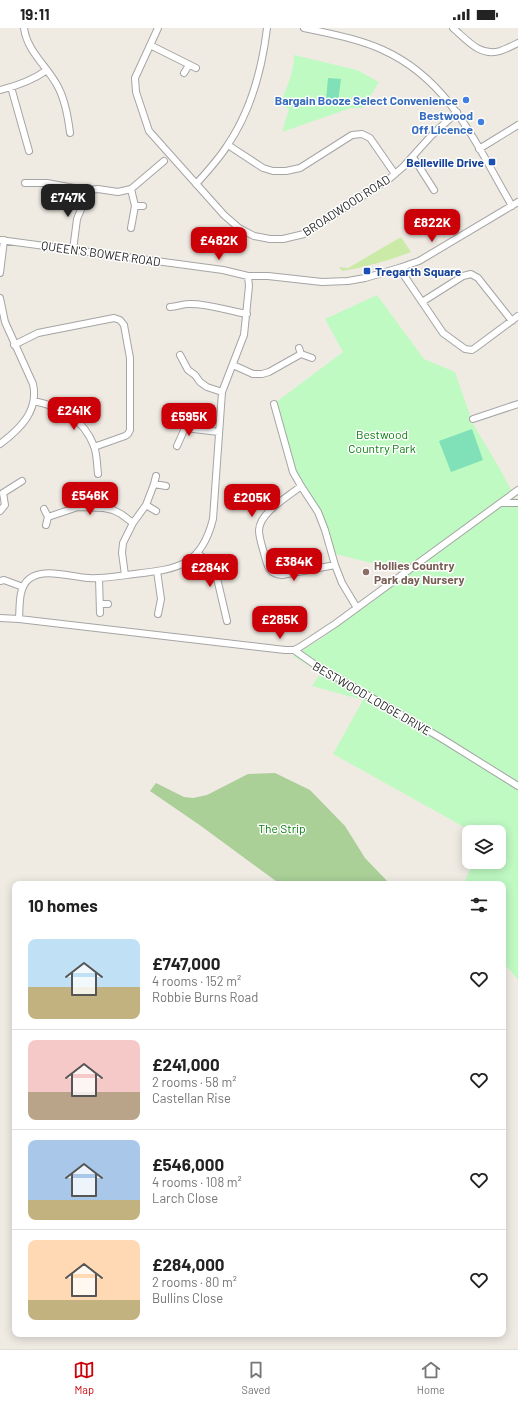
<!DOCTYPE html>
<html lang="en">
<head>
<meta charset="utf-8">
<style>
	:root { --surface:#fff; --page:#f2f2f2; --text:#222; --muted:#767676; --line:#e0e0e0; --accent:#cb0008 }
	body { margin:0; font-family:Barlow,sans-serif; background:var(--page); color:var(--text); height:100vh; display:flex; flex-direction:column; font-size:15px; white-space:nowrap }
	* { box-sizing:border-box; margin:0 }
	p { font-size:13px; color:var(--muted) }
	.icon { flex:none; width:22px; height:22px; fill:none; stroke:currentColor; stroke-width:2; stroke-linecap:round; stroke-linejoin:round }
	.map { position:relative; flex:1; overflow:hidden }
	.side { position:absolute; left:12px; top:853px; width:494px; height:456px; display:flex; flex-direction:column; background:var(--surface); border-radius:8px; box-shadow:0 2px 10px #0003 }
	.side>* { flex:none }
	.controls { position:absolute; left:462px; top:797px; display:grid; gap:8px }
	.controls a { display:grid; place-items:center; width:44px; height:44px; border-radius:8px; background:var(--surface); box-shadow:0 2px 10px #0003; font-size:20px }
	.price { position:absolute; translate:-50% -34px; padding:0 9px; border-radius:8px; background:var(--accent); color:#fff; font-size:13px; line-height:26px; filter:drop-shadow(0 1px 2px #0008) }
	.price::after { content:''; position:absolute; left:50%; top:24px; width:12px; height:9px; margin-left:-6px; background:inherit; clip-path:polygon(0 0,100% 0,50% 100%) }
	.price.selected { background:#222; color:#fff }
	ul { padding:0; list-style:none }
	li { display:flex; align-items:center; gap:12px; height:100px; padding:0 16px }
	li+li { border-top:1px solid var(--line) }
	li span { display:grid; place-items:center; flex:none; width:112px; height:80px; border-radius:8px; color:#555 }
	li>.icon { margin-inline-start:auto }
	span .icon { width:48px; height:48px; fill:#fffc; stroke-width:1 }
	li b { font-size:17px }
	h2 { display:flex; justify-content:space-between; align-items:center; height:48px; padding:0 16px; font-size:17px }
	.status { display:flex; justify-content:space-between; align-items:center; height:28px; padding:0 20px; background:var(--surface); direction:ltr }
	.status svg { height:11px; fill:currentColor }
	.dock { display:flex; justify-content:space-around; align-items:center; height:56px; border-top:1px solid var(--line); background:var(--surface); font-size:11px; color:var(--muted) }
	.dock a { display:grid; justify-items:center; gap:2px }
	.dock .selected { color:var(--accent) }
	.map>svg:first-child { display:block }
</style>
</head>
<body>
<div class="status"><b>19:11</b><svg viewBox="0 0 49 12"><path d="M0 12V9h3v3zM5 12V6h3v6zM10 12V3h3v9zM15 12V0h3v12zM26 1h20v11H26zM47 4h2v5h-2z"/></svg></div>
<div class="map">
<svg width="518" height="1321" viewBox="0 0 518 1321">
	<rect width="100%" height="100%" fill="#efebe3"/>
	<path fill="#cbeaa8" d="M401,209L411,224C388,233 366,239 342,243L339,239L348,240Z"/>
	<path fill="#aacf97" d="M275,745L310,762L345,798L365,830L390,856H280L201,798L150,763L156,755L184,769L193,770L207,767L248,746Z"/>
	<path fill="#bffac2" d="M294,27L357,42L379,54L363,80H351L282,104L289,81L280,77C286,60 294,45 294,27Z
		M377,267L424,331L455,344L473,396L500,441L518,475V952L503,934V856H464L473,834H499V804H473L333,726L363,672L312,658L321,645L293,628L322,610L404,550L397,541L335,526L325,493L318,479L298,450L292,432L286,406L275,375L343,324L325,291Z"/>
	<path fill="#80e0b7" d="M328,50L341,51L338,74L326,72Z
		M472,401L483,432L451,444L439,413Z"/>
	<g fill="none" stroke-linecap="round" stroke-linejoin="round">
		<g stroke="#a5a5a5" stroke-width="8">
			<path id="minor" d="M24,0C27,23 46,37 57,57C65,71 68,88 70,105
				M158,0L135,50L136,64L149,103L224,187L239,200L254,208L270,211H283L304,206L389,151L403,139L431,108L457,84
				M304,0C331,6 359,11 383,22C450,52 477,118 512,178
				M453,0C467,12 480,29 500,23C506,21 512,18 518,15
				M150,17L196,40
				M184,45L189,37
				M11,59L29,123
				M0,62C17,58 33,52 47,42
				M228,117L263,140L273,143H286L300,140L352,107L362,106L370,110L395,146
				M479,121L518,97
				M413,129L434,162
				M25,155H47L85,162L98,161L118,164L131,161L164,133
				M196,156C207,144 218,132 227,118C251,83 262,42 267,0
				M131,161L135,178L131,200
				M135,178H143
				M0,212L223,242L248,248H268L322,254L348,253L365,250L399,240L419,233L518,174
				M73,222L77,191L82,179L85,162
				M399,240L443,305L465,321L472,322L475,320L518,288
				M0,245L4,212
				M0,270L5,294L33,356C39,383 20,401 0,416
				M422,274L463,248L471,246L478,250L512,293
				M170,279C177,279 182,276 188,276C208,275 227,283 247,286
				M14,317L38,305L114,290L120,292L124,297L130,330V402L128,406L125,408L94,419
				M299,320L301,326L312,330
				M180,327L188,342L195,347L200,354L207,359L222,364
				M233,337L253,346H262L269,344L301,326
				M34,373C61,379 83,390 94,418C97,426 97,437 98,446
				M274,376L293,444L301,458L318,484L325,502L335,537L342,555L357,580
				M176,386L185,400L219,404
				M473,391L518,376
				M177,418L185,400
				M156,448L154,456L166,458
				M301,458C288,469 260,484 259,502C259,511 263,520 265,529C268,540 270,546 282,547L335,537
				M3,465L22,453
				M502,475H518
				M146,477L156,483
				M44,481L48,489L46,497
				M0,483L5,477L3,465
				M48,489L78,479L104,480L113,482L121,486L133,495
				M198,525L212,539L216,546L227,593
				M157,543L161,571L158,586
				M125,547L122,525L123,515L133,495L146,477L154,456
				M99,550L100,585
				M0,553L4,552L23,559
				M100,576H108
				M0,590L19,591L285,622H294L314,636L441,710L518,758
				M19,591C20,578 18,560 29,551C43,539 71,549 88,550C103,551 119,548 134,546C177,541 201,539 213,491L222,364L244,307L249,258L248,248
				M294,622L300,619L335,596L518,462"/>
		</g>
		<use href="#minor" stroke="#fff" stroke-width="6"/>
	</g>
	<g fill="#3f7fe0" stroke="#fff" stroke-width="1.5">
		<circle cx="466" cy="72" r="4"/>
		<circle cx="481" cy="94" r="4"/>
	</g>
	<g fill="#1a4fb4" stroke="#fff" stroke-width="1.5">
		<rect x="488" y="130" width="8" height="8" rx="2"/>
		<rect x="363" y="239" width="8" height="8" rx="2"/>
	</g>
	<circle fill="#8d6e63" stroke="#fff" stroke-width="1.5" cx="366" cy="544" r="4"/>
	<g text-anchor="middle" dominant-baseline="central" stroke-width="3" stroke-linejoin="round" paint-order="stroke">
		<g font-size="12" font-weight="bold" fill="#366cbe" stroke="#fff" text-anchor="end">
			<text x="458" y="72">Bargain Booze Select Convenience</text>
			<text x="473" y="87">Bestwood<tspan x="473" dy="14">Off Licence</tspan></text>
		</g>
		<g font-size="12" font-weight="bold" fill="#164399" stroke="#fff" text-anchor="end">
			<text x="484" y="134">Belleville Drive</text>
			<text x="375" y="243" text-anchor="start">Tregarth Square</text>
		</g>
		<g font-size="12" fill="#1e1e1e" stroke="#fff">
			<text transform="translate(346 177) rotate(-33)">BROADWOOD ROAD</text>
			<text transform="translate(101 225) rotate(8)">QUEEN'S BOWER ROAD</text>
			<text transform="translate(372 670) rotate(30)">BESTWOOD LODGE DRIVE</text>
		</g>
		<g font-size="12" fill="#0a7e0f" stroke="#fff">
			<text x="382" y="406">Bestwood<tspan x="382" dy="14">Country Park</tspan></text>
			<text x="282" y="800">The Strip</text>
		</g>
		<g font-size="12" font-weight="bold" fill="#785e54" stroke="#fff" text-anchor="start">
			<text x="374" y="537">Hollies Country<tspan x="374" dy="14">Park day Nursery</tspan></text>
		</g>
	</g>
</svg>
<div class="controls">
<a><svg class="icon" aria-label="layers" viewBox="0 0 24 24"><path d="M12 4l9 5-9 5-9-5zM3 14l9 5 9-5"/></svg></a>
</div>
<b class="price selected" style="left:68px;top:190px">£747K</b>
<b class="price" style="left:432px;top:215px">£822K</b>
<b class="price" style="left:219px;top:233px">£482K</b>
<b class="price" style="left:74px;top:403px">£241K</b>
<b class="price" style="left:189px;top:409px">£595K</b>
<b class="price" style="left:90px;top:488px">£546K</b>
<b class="price" style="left:252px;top:490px">£205K</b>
<b class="price" style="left:294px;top:554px">£384K</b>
<b class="price" style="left:210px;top:560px">£284K</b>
<b class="price" style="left:280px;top:612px">£285K</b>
<section class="side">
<h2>10 homes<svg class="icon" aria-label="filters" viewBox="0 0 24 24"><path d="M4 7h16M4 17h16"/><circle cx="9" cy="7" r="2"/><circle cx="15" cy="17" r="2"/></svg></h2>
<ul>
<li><span style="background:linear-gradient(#bfe0f5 60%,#c2b280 0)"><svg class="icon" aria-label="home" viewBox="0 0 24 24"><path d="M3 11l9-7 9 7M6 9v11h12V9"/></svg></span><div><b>£747,000</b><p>4 rooms · 152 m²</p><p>Robbie Burns Road</p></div><svg class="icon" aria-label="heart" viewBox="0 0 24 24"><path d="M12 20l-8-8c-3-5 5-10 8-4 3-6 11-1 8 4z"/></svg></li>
<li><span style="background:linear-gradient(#f6c9c9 65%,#b9a48a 0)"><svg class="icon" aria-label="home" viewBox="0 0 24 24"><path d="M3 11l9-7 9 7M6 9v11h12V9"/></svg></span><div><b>£241,000</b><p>2 rooms · 58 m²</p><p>Castellan Rise</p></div><svg class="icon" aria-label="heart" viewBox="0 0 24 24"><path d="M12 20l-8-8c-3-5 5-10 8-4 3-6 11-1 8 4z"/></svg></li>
<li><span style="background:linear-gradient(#a9c7e8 75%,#c2b280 0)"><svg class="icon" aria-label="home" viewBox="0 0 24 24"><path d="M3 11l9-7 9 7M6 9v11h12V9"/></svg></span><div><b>£546,000</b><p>4 rooms · 108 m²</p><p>Larch Close</p></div><svg class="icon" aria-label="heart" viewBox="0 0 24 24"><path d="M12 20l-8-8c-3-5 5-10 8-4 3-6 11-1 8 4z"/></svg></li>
<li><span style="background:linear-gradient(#ffd9b3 75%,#c2b280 0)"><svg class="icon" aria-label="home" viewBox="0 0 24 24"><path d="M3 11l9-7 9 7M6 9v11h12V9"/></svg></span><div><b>£284,000</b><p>2 rooms · 80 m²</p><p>Bullins Close</p></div><svg class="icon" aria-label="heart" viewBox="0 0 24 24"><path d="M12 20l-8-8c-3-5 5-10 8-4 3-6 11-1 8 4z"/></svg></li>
</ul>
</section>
</div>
<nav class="dock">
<a class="selected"><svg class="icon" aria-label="map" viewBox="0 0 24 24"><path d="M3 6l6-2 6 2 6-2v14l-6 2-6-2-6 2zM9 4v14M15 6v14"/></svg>Map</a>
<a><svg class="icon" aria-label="saved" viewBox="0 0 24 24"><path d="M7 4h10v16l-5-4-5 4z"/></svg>Saved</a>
<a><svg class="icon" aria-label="home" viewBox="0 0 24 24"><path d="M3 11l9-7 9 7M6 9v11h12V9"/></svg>Home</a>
</nav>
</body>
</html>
